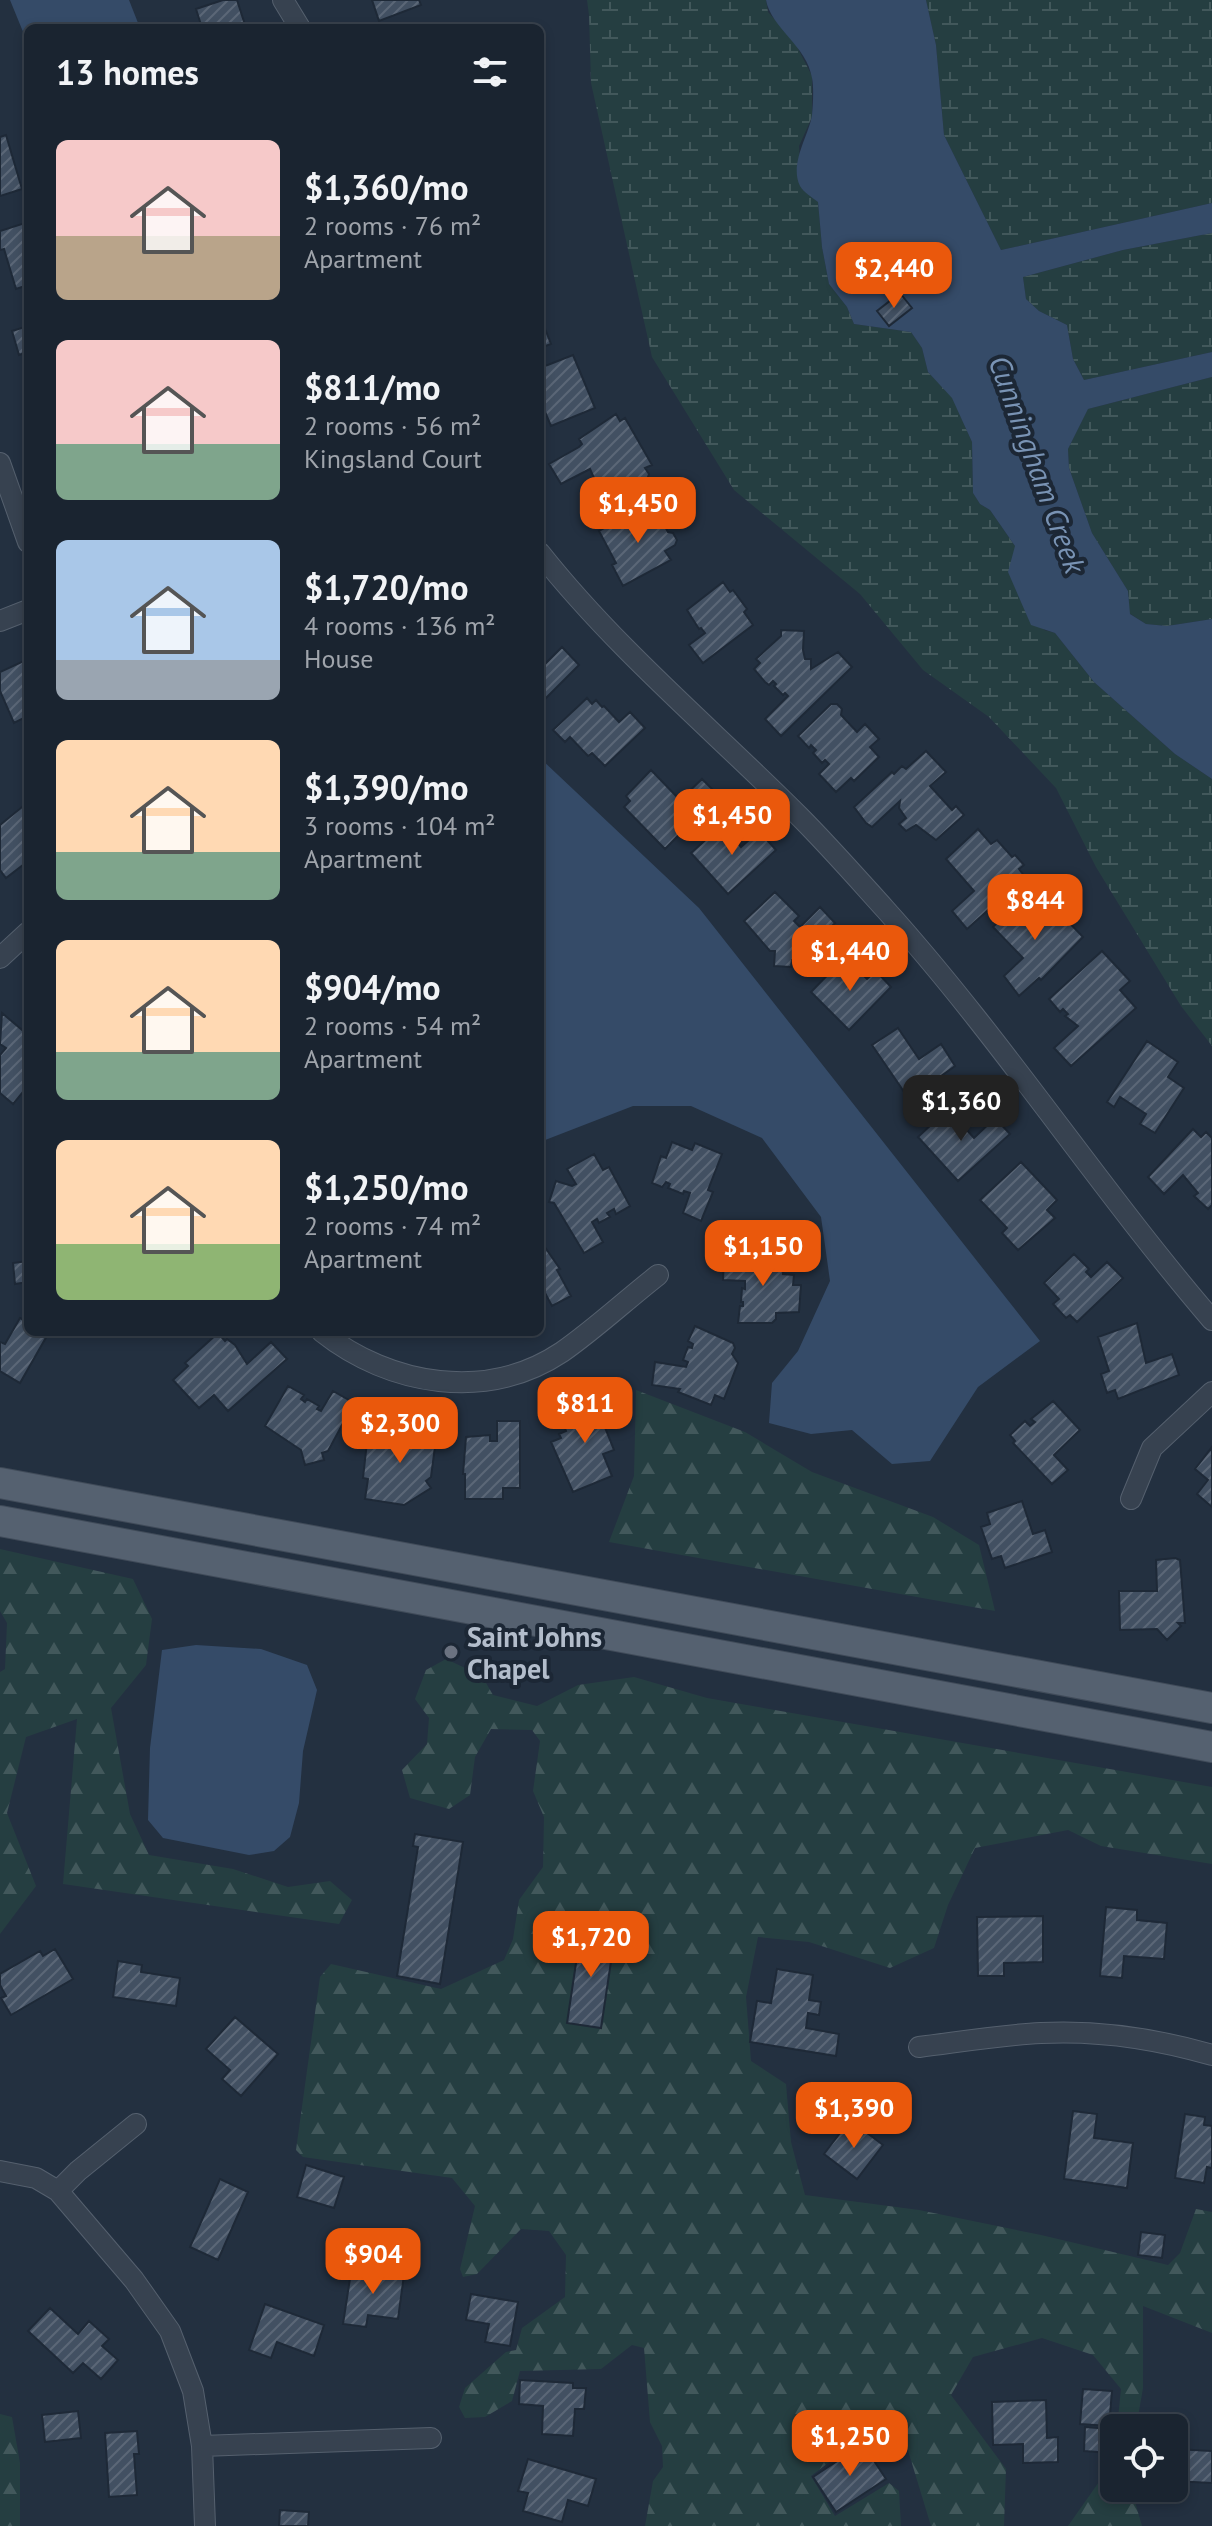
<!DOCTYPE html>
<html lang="en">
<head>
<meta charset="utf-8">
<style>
	:root { --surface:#1a2430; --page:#27303c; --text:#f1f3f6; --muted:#9fa4ab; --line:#38414c; --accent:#ea580c }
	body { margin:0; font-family:"PT Sans",sans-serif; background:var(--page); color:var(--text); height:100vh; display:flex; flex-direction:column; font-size:30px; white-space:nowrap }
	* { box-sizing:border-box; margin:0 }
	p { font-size:26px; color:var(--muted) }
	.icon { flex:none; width:44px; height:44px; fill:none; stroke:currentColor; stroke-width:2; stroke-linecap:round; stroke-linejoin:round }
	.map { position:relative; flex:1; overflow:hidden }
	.details { position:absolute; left:24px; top:24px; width:520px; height:1312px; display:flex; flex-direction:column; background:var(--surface); border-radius:12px; box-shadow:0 4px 12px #0003,0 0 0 2px var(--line) }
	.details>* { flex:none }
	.controls { position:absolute; left:1100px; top:2414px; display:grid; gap:16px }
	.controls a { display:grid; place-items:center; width:88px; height:88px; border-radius:12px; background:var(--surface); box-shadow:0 4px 12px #0003,0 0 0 2px var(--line); font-size:40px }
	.price { position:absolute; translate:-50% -68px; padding:0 18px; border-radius:16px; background:var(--accent); color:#fff; font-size:26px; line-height:52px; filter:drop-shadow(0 2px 4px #0008) }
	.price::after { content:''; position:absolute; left:50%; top:48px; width:24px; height:18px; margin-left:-12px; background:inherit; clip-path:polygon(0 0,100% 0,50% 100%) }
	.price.current { background:#222; color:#fff }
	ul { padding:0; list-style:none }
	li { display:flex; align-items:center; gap:24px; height:200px; padding:0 32px }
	li span { display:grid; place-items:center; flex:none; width:224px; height:160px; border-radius:12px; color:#555 }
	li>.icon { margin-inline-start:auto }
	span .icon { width:96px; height:96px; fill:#fffc; stroke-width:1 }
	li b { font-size:34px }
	h2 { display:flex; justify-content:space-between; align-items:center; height:96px; padding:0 32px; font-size:34px }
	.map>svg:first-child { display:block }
</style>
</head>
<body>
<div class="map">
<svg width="1212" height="2526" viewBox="0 0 1212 2526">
	<defs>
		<pattern id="forest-firs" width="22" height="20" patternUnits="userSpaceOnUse" patternTransform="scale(2)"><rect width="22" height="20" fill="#253e41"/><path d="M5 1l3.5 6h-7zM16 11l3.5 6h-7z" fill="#42585b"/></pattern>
		<pattern id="wetland-marsh" width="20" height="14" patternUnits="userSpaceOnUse" patternTransform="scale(2)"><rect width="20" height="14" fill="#253e41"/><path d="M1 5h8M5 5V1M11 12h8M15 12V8" fill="none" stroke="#42585b"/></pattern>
		<pattern id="building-hatch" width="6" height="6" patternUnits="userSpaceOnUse" patternTransform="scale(2)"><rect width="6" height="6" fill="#425062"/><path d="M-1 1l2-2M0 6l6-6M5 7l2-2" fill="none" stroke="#5b6777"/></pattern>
	</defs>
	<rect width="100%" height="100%" fill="#233040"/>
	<path fill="url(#forest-firs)" d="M636,1390L745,1432L812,1472L933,1517L979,1545L995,1611L609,1542L634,1476Z
		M0,1549L133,1579L152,1619L146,1665L111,1708L130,1814L149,1855L233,1869L288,1887L330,1881L352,1900L339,1924L63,1884L77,1719L26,1737L7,1813L36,1886L0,1934V1672L5,1669L7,1623L0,1611Z
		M446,1659L482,1676L493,1695L537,1706L578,1685L634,1677L707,1698L1212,1787V1864L1101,1846L1068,1830L975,1848L948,1905L934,1948L890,1968L809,1942L758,1937L746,1997L751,2061L786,2084L791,2142L805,2195L919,2210L1041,2235L1168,2265L1180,2253L1196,2209L1212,2212V2333L1143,2306V2388L1136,2428H1117L1121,2389L1093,2355L1042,2338L973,2357L951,2395L1006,2469L1004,2526H931L903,2434L861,2438L811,2476L835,2516L889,2483L899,2491L901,2526H645L653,2481L663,2467L662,2446L650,2422L644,2348L632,2345L601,2369L520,2371L512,2401L485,2417L465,2418L459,2407L465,2388L506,2352L516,2350L522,2328L565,2297L566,2255L549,2231L521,2229L477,2274L463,2277L460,2269L475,2206L452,2178L303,2157L296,2150L320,1977L331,1964L441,1989L504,1960L513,1939L519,1900L543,1867L544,1817L533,1791L540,1741L532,1730L491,1729L475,1757L470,1795L449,1809L410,1798L402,1770L427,1744L429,1718L415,1699L426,1670Z
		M0,2414L12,2417L20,2463V2526H0Z
		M1114,2455V2488H1131L1142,2526H1068L1113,2462Z"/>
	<path fill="url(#wetland-marsh)" d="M587,0H766L768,12L794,41L812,76V117L799,146L802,189L818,202L822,247L829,284L847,307L854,324L911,332L922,348L928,372L952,397L972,442L973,493L980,504L990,510L1015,546L1044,630L1055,633L1094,682L1175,754L1212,779V1046L1181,1006L1096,867L1056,788L989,717L923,670L860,594L734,490L652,357L591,83L589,15Z
		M926,0H1212V203L1001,250L944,135L936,45Z
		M1212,233V352L1084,380L1073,359L1067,325L1039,311L1026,299L1023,277L1123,250Z
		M1212,377V619L1167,626L1146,624L1129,613L1128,591L1092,533L1069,468L1068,449L1088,409Z"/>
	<path fill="#354b68" d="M10,0H129L140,28H28V44Z
		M766,0H926L936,45L944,135L1001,250L1212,203V233L1123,250L1023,277L1026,299L1039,311L1067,325L1073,359L1084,380L1212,352V377L1088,409L1068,449L1069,468L1092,533L1128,591L1130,614L1146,624L1167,626L1212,619V779L1175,754L1094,682L1055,633L1031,625L1008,572L1015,546L990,510L980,504L973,493L972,442L952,398L928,372L922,348L911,332L854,324L847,307L829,284L822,247L818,202C812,197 804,193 800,186C789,164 809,135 812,115C813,104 814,88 812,78C807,46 771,28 766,0Z
		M540,758L699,908L1040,1341L978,1387L930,1461L892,1464L852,1430L811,1434L769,1423L772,1383L798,1351L830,1281L821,1217L762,1138L691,1106H633L540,1142Z
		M196,1645L261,1649L307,1665L317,1690L303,1751L299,1803L290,1837L274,1851L249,1855L163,1838L148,1820L150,1748L162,1650Z"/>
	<path fill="url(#building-hatch)" stroke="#1e2937" stroke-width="2" d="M223,0H237L246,28H202L196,9Z
		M372,0H419L421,5L379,21Z
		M6,135L22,189L0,196V137Z
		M28,222V285L16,289L4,249L0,250V231Z
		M900,293L912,308L889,326L877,311Z
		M540,316L551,344L540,348Z
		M28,326V352L19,355L12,331Z
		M573,355L595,408L551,426L540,400V368Z
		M616,414L620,421L625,418L652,465L645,468L649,474L647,480L636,486L640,493L617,506L612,504L607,492L604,494L597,485L590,469L561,484L549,464L579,447L582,444L579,439Z
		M644,506L651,519L659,515L668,532L673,533L677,540L675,545L665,551L671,560L623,586L612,565L616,563L599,531Z
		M723,582L730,592L733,590L747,609L744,612L753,625L703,663L689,645L705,633L701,628L699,629L687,610Z
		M781,630L804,631L803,650L805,659H811V669L838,652L852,667L781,736L765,719L788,696L785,693L783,695L774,686L776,684L773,681L769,685L765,682L754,669L760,663L756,659L781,636Z
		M562,647L579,665L540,704V663L543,666Z
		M28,659V716L14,723L0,691V672Z
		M587,698L592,704L596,700L602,707L604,706L619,722L630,712L645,728L605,766L592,753L588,756L570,737L565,742L553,730Z
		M831,704H837L842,709L841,715L857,732L865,724L879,739L870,747L879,757L854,781L851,778L836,792L819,774L829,764L825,760L822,763L813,753L816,750L811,745L809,748L798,736Z
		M926,751L946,772L930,786L952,810L956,806L964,815L936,840L916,825L906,831L899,824L906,818L899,808L900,801L872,827L866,823L854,807L892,772L894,774L902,766L906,769Z
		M651,770L680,800L702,779L718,795L665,849L624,807L630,801L626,796Z
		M27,803L28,861L6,878L0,870V825Z
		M722,825L741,847L759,831L776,850L728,894L691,853Z
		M978,829L991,844L997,840L1012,857L1015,855L1024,865L1019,869L1025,877L967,929L952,911L974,891L946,859Z
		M775,892L799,916L794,921L800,927L820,907L835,923L800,961L792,960L791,967L774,966L775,951H770L744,921Z
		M1025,896H1031L1045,916H1051L1057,910L1083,937L1041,980L1039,978L1019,996L1004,976L1023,958L993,927Z
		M1102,951L1130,981L1120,990L1136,1008L1071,1066L1054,1048L1078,1026L1065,1016L1068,1014L1063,1009L1060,1012L1049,999Z
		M845,957L867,979L876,971L891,987L849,1030L811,992Z
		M2,1013L28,1035V1086L13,1104L0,1093V1055L6,1048L0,1044Z
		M898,1028L919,1059L941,1044L955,1066L909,1099L872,1045Z
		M1147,1041L1178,1062L1168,1077L1184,1088L1155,1133L1140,1124L1146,1114L1120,1097L1114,1107L1107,1102Z
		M948,1109L974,1138L995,1118L1010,1134L958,1181L918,1137Z
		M1193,1129L1201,1137L1206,1132L1212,1138V1205L1208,1209L1194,1196L1198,1193L1183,1175L1164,1194L1148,1177Z
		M672,1142L692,1150L695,1143L722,1154L708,1190L713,1192L701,1221L683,1213L690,1193L684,1191L683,1194L668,1188L670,1184L666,1182L662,1187L652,1183L661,1156L666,1158Z
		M594,1154L603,1170L609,1167L630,1206L616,1214L614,1209L607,1213L610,1217L599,1223L597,1219L592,1222L603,1242L584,1253L554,1203L549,1202L556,1181L572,1186L576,1184L567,1169Z
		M1021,1162L1057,1200L1047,1210L1055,1218L1018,1250L1002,1233L1007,1228L980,1200Z
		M540,1240L560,1269L557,1270L571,1296L552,1306L545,1293L540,1296Z
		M1074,1254L1089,1269L1086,1272L1091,1277L1107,1262L1123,1278L1077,1322L1070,1315L1066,1318L1053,1304L1059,1299L1044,1283Z
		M753,1257L784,1259L783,1274L794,1275L793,1285H801L799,1312L776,1313V1319L772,1323H738L740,1306H743V1302H741L742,1288L745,1289V1281L723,1280L724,1258Z
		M28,1261V1282L15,1284L13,1263Z
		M20,1318L28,1322V1332L48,1334L20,1383L0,1371V1342L5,1344Z
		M1137,1323L1146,1363L1172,1354L1179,1375L1118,1399L1115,1390L1107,1393L1101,1374L1109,1371L1098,1337Z
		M695,1326L733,1343L735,1348L732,1354L738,1363L724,1399L715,1395L711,1405L678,1392L680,1389L652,1385L655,1362L686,1367L688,1362L683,1360L688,1347L692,1348L693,1344L688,1341Z
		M218,1333L225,1341L227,1339L235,1345L247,1364L271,1342L287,1359L228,1411L214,1395L199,1408L173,1380L188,1366L185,1363Z
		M288,1386L304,1395L301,1399L305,1402L307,1399L319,1406L317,1409L321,1411L333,1391L354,1403L328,1451L322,1453L324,1460L305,1465L301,1450L265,1426Z
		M596,1390L607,1418L602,1420L614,1450L603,1454L612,1476L573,1492L551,1442L561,1438L559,1434L566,1431L564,1426L579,1420L582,1429L587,1427L571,1400Z
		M1053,1401L1080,1430L1054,1455L1068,1470L1052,1484L1013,1443L1015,1441L1010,1435L1025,1421L1030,1426L1035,1422L1031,1419Z
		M414,1421L438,1424L431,1477L426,1481L431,1488L404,1505L365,1499L368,1479L363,1478L368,1433L376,1432L388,1435L387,1441H392V1437L406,1440L405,1444H410Z
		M497,1421H520V1488H503V1499H465V1474H463L466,1437L490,1435V1441H497Z
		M1212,1447V1507L1197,1494L1208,1480L1195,1469Z
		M1022,1501L1033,1534L1045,1530L1052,1552L1005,1568L1001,1556L992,1559L981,1527L990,1524L987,1513Z
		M1175,1558L1180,1560L1185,1623H1178L1181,1626L1167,1640L1157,1629L1120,1630L1119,1591H1157L1156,1560Z
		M415,1834L463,1842L440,1984L397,1976L418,1847L413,1846Z
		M1106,1907L1137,1910V1920L1167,1923L1164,1959L1124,1956L1122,1978L1100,1976Z
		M1043,1916V1962L1004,1963V1976H978L977,1917Z
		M581,1930L615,1935L601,2028L567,2023Z
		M55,1949L73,1979L11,2015L1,1998L6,1996L0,1985V1974L40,1951L43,1956Z
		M118,1961L142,1965L141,1972L180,1978L176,2006L113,1997Z
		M777,1969L813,1975L809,2000L821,2002L819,2015L808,2013L806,2028L839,2034L836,2056L750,2042L757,2001L771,2003Z
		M235,2017L278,2054L241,2096L222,2079L230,2070L206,2049Z
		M1073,2111L1097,2114L1094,2138L1133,2143L1127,2188L1064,2179Z
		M1185,2114L1205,2117L1204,2125L1212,2126V2168L1207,2167L1204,2183L1175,2178Z
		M850,2120L883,2145L857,2179L824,2154Z
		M306,2165L344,2177L334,2208L297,2197Z
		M220,2179L248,2192L218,2260L190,2247Z
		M1141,2232L1165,2235L1162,2258L1138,2255Z
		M380,2264L393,2266L392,2273L404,2275L398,2319L368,2315L366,2327L343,2324L351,2272L378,2276Z
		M471,2294L518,2302L510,2346L485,2342L489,2324L466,2320Z
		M265,2304L324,2325L314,2356L277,2342L271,2358L249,2350Z
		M50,2308L78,2334L89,2321L109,2339L102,2346L118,2360L101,2379L83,2363L73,2373L28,2331Z
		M520,2380L573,2383V2388H586L584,2409H575L573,2436L542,2434L543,2406L519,2404Z
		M1083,2389L1112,2391L1109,2426L1080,2424Z
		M1046,2400L1047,2438L1058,2437V2462L1023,2463V2444L993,2445L992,2402Z
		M78,2411L81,2438L45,2442L42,2415Z
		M1085,2427L1112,2429L1111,2453L1084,2451Z
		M137,2431L139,2454H134L137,2495L109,2497L105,2433Z
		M1174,2442L1175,2449L1212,2451V2483L1174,2481Z
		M863,2444L886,2479L836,2512L813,2477Z
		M528,2459L596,2479L588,2506L568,2500L562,2522L523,2511L528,2493L518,2491Z
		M280,2510L309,2512L308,2526H279Z"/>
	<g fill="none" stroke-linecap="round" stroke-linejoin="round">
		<g stroke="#55606e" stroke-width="22">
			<path id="minor" d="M283,0L300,28
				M0,463L28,542
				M540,553C617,650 712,729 799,816C828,845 857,878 885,909C1002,1039 1098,1187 1212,1320
				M0,621L28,610
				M0,958L28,932
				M322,1332C390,1386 487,1402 562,1352C595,1329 626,1300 658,1275
				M1131,1499L1152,1448L1212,1392
				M919,2047C959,2042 1000,2035 1041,2033C1099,2030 1157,2039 1212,2055
				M0,2171L36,2178L58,2191L134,2280L170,2331L193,2391L202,2446L205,2526
				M58,2191L78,2171L136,2124
				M202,2446L431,2438"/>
		</g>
		<g stroke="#404b59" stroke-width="32">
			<path id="primary" d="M0,1483L1212,1708
				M0,1521L1212,1747"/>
		</g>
		<use href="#minor" stroke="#374250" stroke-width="20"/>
		<use href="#primary" stroke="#556170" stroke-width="30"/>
	</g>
	<circle fill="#6b7280" stroke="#1c2735" stroke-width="3" cx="451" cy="1652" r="8"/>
	<g text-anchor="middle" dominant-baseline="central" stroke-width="8" stroke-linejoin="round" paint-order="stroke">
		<g font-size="28" font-weight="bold" fill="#b3bdcb" stroke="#1c2735" text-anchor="start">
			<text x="467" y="1636">Saint Johns<tspan x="467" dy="32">Chapel</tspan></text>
		</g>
		<g font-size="30" font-style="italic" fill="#7993b4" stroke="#1c2735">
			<text transform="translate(1038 464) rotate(70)">Cunningham Creek</text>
		</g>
	</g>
</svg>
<div class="controls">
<a><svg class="icon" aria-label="locate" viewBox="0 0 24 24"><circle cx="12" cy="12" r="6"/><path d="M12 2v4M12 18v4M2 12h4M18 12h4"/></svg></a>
</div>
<b class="price" style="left:894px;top:310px">$2,440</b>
<b class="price" style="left:638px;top:545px">$1,450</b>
<b class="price" style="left:732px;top:857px">$1,450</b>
<b class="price" style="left:1035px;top:942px">$844</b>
<b class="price" style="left:850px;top:993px">$1,440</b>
<b class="price current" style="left:961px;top:1143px">$1,360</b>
<b class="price" style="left:763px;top:1288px">$1,150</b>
<b class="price" style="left:585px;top:1445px">$811</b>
<b class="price" style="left:400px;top:1465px">$2,300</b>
<b class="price" style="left:591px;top:1979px">$1,720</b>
<b class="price" style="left:854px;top:2150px">$1,390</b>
<b class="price" style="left:373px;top:2296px">$904</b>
<b class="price" style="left:850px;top:2478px">$1,250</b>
<section class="details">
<h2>13 homes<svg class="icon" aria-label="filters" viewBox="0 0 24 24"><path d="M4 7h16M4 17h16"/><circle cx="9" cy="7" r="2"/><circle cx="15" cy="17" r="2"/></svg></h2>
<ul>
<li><span style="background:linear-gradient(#f6c9c9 60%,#b9a48a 0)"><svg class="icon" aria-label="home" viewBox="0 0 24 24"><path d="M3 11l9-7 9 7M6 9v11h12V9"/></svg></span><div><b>$1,360/mo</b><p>2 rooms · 76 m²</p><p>Apartment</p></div></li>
<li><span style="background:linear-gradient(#f6c9c9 65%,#7fa58c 0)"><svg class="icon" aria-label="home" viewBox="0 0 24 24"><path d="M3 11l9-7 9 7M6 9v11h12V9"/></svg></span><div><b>$811/mo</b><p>2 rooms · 56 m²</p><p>Kingsland Court</p></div></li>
<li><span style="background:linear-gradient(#a9c7e8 75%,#9aa5b1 0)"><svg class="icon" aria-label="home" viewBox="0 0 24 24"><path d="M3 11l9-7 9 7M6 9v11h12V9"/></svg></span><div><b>$1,720/mo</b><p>4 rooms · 136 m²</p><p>House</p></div></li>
<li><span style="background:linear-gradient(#ffd9b3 70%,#7fa58c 0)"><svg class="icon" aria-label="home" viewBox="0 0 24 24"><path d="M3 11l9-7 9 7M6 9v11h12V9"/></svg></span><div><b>$1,390/mo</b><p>3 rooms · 104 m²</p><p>Apartment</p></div></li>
<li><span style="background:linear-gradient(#ffd9b3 70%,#7fa58c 0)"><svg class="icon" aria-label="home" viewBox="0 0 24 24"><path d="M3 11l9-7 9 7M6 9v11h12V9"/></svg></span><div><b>$904/mo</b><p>2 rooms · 54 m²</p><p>Apartment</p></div></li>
<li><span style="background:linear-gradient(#ffd9b3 65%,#8fb573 0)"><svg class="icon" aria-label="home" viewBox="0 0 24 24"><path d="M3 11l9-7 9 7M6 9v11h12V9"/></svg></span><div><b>$1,250/mo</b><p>2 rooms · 74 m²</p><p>Apartment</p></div></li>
</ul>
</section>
</div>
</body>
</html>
